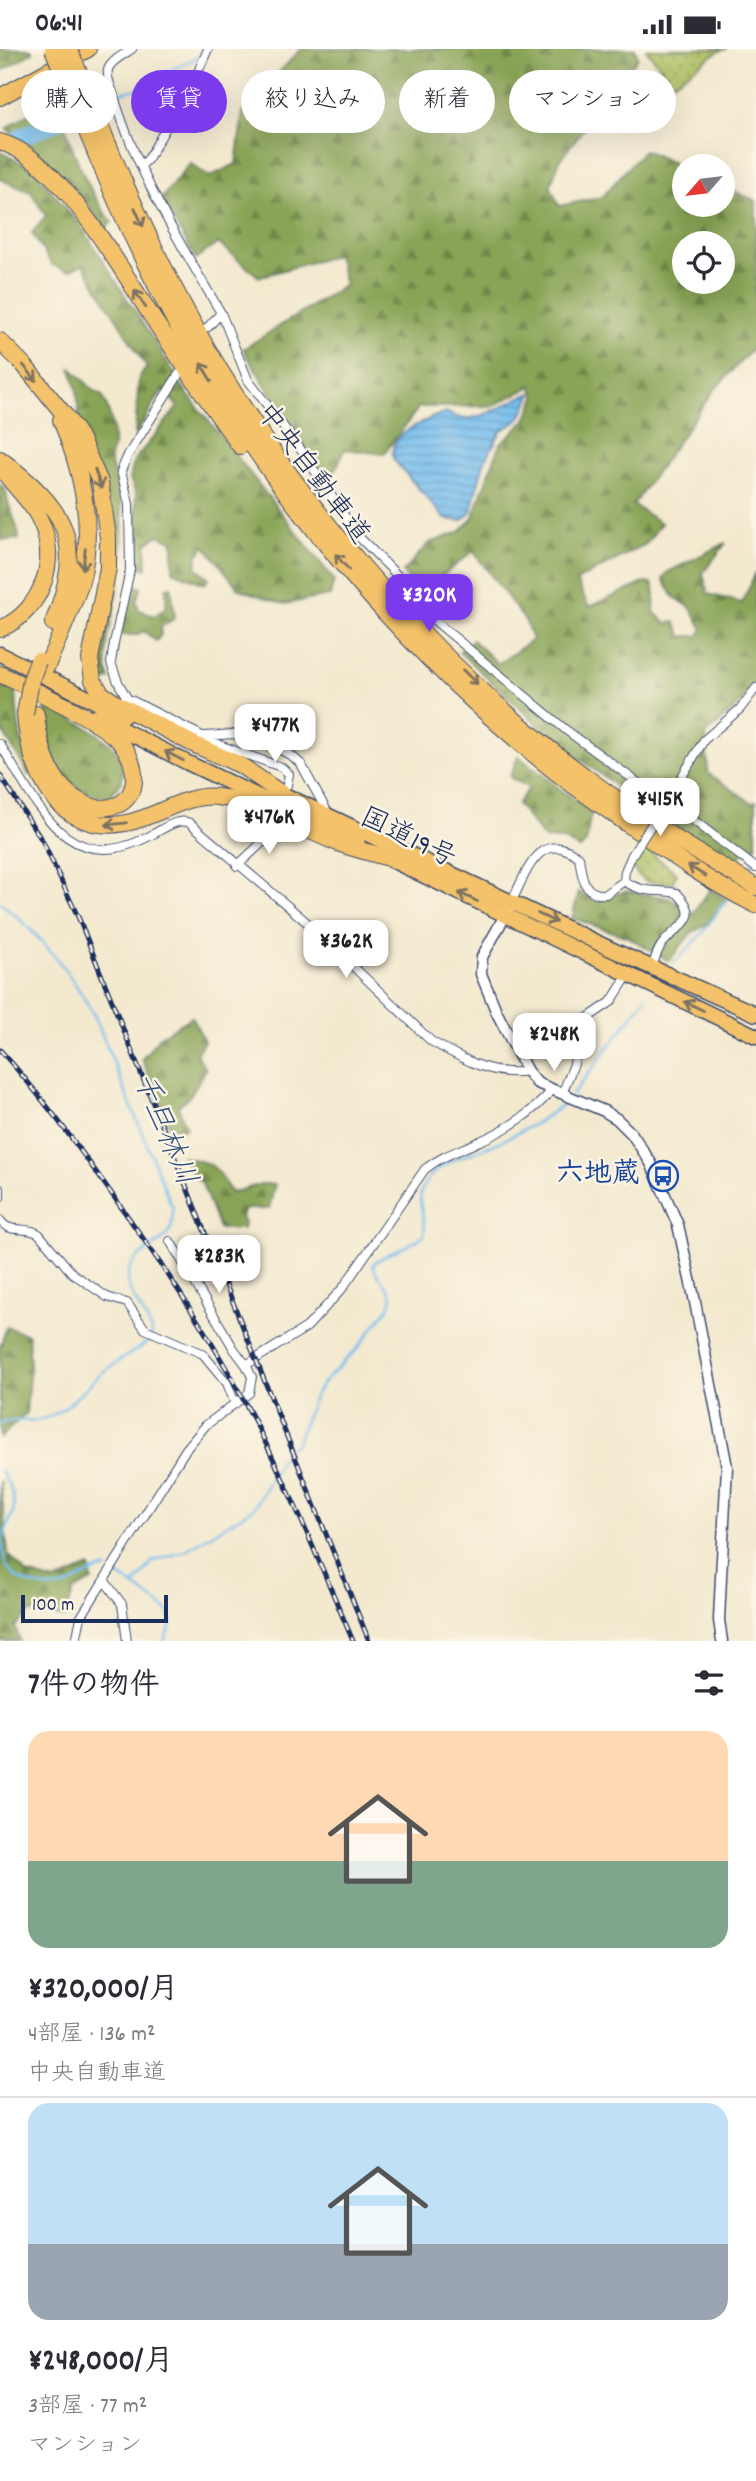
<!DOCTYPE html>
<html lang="ja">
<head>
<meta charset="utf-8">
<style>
	:root { --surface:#fff; --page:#f2f2f3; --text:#2b2b33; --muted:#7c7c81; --line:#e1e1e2; --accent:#7c3aed }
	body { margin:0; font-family:Dekko,"Klee One",sans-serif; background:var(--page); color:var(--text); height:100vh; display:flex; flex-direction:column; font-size:26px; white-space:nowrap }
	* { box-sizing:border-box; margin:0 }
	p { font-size:23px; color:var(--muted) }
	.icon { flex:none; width:38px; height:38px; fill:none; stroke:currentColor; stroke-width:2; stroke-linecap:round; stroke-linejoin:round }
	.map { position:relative; height:1592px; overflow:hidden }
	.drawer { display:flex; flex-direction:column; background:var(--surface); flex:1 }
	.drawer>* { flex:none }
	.hud { position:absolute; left:21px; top:21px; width:714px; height:63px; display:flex; gap:14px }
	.needle { width:46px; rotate:242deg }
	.tools { position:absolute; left:672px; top:105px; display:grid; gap:14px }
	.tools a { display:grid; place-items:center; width:63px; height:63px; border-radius:50%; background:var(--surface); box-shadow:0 7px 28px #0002; font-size:35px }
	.scale { position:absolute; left:21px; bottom:18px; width:147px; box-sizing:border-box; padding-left:7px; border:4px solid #1b2f5e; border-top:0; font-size:19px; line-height:24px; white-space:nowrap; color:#1b2f5e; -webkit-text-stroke:5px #fcf5e5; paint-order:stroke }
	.price { position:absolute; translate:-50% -60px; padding:0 16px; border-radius:14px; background:#fff; color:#222; font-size:23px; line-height:46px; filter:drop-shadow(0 2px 4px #0008) }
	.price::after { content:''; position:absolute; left:50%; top:42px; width:21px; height:16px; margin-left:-10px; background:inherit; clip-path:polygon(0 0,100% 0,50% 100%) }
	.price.active { background:var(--accent); color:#fff }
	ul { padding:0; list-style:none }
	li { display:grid; align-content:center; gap:14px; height:371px; padding:0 28px }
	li+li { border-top:2px solid var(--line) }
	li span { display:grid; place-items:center; height:217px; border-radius:21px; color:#555 }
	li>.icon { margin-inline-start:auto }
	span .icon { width:126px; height:126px; fill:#fffc; stroke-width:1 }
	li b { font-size:30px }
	h2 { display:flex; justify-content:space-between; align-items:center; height:84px; padding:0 28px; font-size:30px }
	.tag { padding:0 24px; border-radius:32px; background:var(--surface); box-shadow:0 7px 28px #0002; font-size:24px; line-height:63px }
	.tag.active { background:var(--accent); color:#fff }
	.status { display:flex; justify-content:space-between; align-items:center; height:49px; padding:0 35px; background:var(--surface); direction:ltr }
	.status svg { height:19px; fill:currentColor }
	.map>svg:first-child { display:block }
</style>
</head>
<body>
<div class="status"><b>06:41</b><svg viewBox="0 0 49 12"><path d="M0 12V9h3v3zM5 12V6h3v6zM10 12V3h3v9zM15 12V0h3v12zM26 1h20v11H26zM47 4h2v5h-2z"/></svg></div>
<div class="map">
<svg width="756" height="1592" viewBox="0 0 756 1592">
	<defs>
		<pattern id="grass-dots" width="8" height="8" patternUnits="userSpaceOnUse" patternTransform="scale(1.75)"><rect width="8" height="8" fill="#acbd60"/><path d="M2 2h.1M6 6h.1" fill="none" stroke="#8b9a52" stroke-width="1.8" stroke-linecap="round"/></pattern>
		<pattern id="forest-firs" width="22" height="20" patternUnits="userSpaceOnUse" patternTransform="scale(1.75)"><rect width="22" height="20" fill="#89a456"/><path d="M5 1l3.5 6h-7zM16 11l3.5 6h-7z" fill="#6f864a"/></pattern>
		<pattern id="water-rules" width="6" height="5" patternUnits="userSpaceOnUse" patternTransform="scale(1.75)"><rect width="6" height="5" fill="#76bdee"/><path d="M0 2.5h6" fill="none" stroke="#609ac4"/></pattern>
	</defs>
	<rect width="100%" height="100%" fill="#fcf5e5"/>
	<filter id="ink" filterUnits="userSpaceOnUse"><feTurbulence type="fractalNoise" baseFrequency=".0143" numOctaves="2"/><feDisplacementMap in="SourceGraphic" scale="14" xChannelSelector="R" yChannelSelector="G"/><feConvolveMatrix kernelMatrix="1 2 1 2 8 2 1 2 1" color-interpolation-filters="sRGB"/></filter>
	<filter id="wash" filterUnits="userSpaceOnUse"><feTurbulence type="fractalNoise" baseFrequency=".00686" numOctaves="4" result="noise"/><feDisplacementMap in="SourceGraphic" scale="28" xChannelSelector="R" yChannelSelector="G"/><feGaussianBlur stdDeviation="1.57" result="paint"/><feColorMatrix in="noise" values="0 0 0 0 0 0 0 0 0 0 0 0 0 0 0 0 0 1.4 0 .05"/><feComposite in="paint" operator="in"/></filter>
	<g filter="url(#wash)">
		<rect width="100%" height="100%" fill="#f3e9cf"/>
		<path fill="url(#grass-dots)" stroke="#64765f" stroke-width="2" d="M646,0H727L719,2L673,34Z
			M646,800L677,824L672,834C653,834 640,836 633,817L638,806Z"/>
		<path fill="url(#forest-firs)" stroke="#526a5a" stroke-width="2" fill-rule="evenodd" d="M0,0H31L33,3L0,23Z
			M301,0H635L638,8L560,111L550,137L559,157L602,148L644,101L684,119V156H723V137L756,152V296L715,340L633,456L661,474L646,495L576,532L589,558L644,534H652L655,544L654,563L666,574L675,573L682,587H698L703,580L690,558L674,548L663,530L668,523L726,494L703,524L708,545L742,554L756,523V632L738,657L706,685L708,724L752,754L756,752V798L730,812L639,754L557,693L459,603L472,591L498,615L532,591L526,573L473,502L420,545L403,523L429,494L460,483L472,470L500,395L526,371L536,348L532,337L492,357L419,358L384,405L345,400L328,437L243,300L345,236L337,206L259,228L218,194L196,210L161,150L190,114L209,128L236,115L243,62ZM684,194H723V233H684Z
			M56,47C69,92 83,137 112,173L106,179C77,138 48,108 6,80Z
			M1,103L33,120L81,177L189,347L334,531L330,547L284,555L239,540L205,497L197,508L196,518L209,529L205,535L173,522V492L158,486L146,495L147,520L135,517L136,445L130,430L134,412L178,358L163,340L135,387L139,327L147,319L83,215L69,222L52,216L32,184L46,167L31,143L0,130Z
			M71,319L95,343L101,345C109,360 114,379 113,396C113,402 109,406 110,412C112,419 115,426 117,433C123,462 124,495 121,524C118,556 98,601 110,630L104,632L98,613V595L112,495L80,380L77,342Z
			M0,435L6,441C7,459 18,472 19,490L2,491L0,487Z
			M131,533L141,539L136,552L139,561L154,567L166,559V539L171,537L175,569L161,578V586L156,592L144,582L136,586H121Z
			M0,634L16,642C17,671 20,697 32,724L29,726L0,678Z
			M46,657C69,669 118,688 122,717C123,722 122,728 122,733L109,748C57,744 46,702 46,657Z
			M518,707L591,764L586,794L580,800L564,791L545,790L517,755L529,739L510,728Z
			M710,840L727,851L706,876L691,884L669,912L628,888L572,869L579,843L598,852L625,842L669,849L693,865Z
			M192,968L204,992L196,1005L206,1020L189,1048L178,1057L186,1079L172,1084L142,1010L160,987Z
			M182,1108C216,1115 214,1115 231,1144L261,1135H275L269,1160H244L241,1168L244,1175L243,1180H219L201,1132L197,1131Z
			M7,1278L28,1286L30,1316L26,1364L0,1389V1297Z
			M0,1431L8,1505L27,1525L55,1533L90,1518L92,1532L73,1542L66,1569L30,1563L15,1578L20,1592H0Z"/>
		<path fill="url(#water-rules)" stroke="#4876a6" stroke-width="2" d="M532,344L523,364L516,373L502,381L497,389L484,414L470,464L462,472L445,470L394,411C384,385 427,371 446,363C476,382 504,352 532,344Z"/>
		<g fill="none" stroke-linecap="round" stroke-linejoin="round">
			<path stroke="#76bdee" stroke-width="2.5" d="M119,44L142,39L158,27L201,7
				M747,822L756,810
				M0,853C43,889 67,918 95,968L173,1160C172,1166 173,1176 170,1181C161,1200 128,1204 128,1229C128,1251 151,1266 152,1289C138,1303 118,1310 103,1323C84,1339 68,1362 43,1370C29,1374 13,1369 0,1375
				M674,914L702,885L726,851
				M572,1046L646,949
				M0,1421C7,1432 14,1442 14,1456C14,1466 6,1477 4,1487C0,1499 5,1519 15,1527C24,1535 45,1539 57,1539C75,1538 89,1519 107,1520
				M112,1523L136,1538L169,1563L172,1574L164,1592
				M134,1537L153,1512L183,1503L254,1459L286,1401L296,1395L314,1348L323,1334L357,1300L389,1258L392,1249L389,1241L375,1222L373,1215C388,1202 409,1199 424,1186C427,1170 417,1158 421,1143C430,1112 472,1106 497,1094C520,1083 549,1069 567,1051"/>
			<path stroke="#76bdee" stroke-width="18" d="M21,88L62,70"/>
		</g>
	</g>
	<g filter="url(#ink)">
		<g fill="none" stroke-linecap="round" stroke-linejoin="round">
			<g stroke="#3b4b6f" stroke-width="10">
				<path id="minor" d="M132,0C125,5 110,12 108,21C106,28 112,40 114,47C137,124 180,195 221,264L208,278
					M141,117L148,110L198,23L208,0
					M221,264L248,331L299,398L358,487L396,525L423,562L566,681L641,736L667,751L756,819
					M179,325L128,406L121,422L129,455L130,521L114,594L111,614L118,633L127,649L222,697L281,718L289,725L287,736
					M205,687L234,685L277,699L292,707L301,715L329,766
					M0,695C39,758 68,834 155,784C166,778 178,769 190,774L310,876L431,992C459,1008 494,1029 527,1022
					M666,754L704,691L740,660L756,639
					M632,806L625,822L624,832C644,845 655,840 677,844C703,870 679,875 664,893C657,900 655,910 652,919
					M237,817L267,789L274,776
					M512,852C526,824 540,778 579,808C582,826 582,847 606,845L624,832
					M562,1045L574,1015L579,980L586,970L611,953L628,926
					M0,1148V1140
					M0,1171C9,1186 27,1176 39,1185L72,1224L107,1248L127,1254L145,1280L203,1305L227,1334L235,1355
					M170,1192L234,1300L246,1316
					M104,1531L122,1555L127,1592
					M76,1592L81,1568L186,1400L206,1376L249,1344L252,1328L246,1316L307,1278L342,1240L425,1120C443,1106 459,1102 480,1092C506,1081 534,1063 552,1041"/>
			</g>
			<g stroke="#3b4b6f" stroke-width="13">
				<path id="tertiary" d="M508,861L482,908L481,925L497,964L527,1022L537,1034L604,1062L617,1070L632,1085L651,1114L678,1176L694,1248L727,1418L721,1528L719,1571L722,1592"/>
			</g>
			<g stroke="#3b4b6f" stroke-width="17">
				<path id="trunk" d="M0,605L124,667
					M96,667L188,714L358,795
					M274,741L615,902L756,965
					M379,805L756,987"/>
			</g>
			<g stroke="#3b4b6f" stroke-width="18">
				<path id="motorway" d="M75,14C109,99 144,184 188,265C281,438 431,614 590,731C643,770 699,805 756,838
					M62,22C97,108 132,195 177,276C271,444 398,596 548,717C574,738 602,757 629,776C670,805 711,834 756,856
					M0,48L88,0
					M0,93C60,108 124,226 158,277C185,318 212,358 240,397
					M0,292L24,316L67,369L80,388L100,433L108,488V519L90,610L93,631L101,644L114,653L191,694L240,716L282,745
					M0,410C67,461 86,492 53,574
					M0,416C10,435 28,448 38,467C61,508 43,562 0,580
					M47,617C58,590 71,563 80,536C96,481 82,422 61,371
					M0,625C34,641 90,666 117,690C132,704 143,735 124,752C117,758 103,760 94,758C53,747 40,703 36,665
					M25,665C29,722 58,787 126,774C158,768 185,744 218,748C262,753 298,779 338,794C354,800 372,804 389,809"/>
			</g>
			<use href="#minor" stroke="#fff" stroke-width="8"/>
			<use href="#tertiary" stroke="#fff" stroke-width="10"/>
			<use href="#trunk" stroke="#f3c26a" stroke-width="14"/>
			<use href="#motorway" stroke="#f3c26a" stroke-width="16"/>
			<g stroke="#1b2f5e" stroke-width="5">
				<path id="rail" d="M0,726L43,793L79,870L369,1592
					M0,1001C42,1047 78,1098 114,1148C160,1213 206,1279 243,1350C285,1428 318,1510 353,1592"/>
			</g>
			<use href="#rail" stroke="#fcf5e5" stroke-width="2.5" stroke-dasharray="8" stroke-linecap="butt"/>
			<g stroke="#3b4b6f" stroke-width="10" stroke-linecap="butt">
				<path id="minor-bridge" d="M632,806L664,756"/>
			</g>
			<g stroke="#3b4b6f" stroke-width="18" stroke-linecap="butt">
				<path id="motorway-bridge" d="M53,0L62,22
					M69,0L75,14
					M25,665L31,631L38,612"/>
			</g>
			<use href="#minor-bridge" stroke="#fff" stroke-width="8"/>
			<use href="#motorway-bridge" stroke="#f3c26a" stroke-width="16"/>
		</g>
		<defs><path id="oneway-shaft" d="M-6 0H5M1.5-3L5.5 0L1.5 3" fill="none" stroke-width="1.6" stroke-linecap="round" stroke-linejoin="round" transform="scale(1.75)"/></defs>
		<g stroke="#7c7163">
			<use href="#oneway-shaft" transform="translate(139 168) rotate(66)"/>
			<use href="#oneway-shaft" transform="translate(140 250) rotate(-123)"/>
			<use href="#oneway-shaft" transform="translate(206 323) rotate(-121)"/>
			<use href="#oneway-shaft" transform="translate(30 324) rotate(50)"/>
			<use href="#oneway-shaft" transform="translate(98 430) rotate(71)"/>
			<use href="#oneway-shaft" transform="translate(84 510) rotate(97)"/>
			<use href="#oneway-shaft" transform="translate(342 513) rotate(-131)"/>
			<use href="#oneway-shaft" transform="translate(470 628) rotate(44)"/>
			<use href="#oneway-shaft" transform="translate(174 707) rotate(-153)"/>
			<use href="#oneway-shaft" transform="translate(116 775) rotate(174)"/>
			<use href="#oneway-shaft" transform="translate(697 822) rotate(-149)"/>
			<use href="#oneway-shaft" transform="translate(468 848) rotate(-154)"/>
			<use href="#oneway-shaft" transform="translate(547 869) rotate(26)"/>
			<use href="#oneway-shaft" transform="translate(694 957) rotate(-154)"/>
		</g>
	</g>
	<defs>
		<g id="bus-ring" transform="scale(1.575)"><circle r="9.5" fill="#fcf5e5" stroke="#1a4fb4" stroke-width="1.5"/><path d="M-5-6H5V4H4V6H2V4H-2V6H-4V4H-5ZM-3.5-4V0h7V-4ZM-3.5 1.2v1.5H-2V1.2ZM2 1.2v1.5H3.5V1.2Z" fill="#1a4fb4"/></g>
	</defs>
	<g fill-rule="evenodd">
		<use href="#bus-ring" x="663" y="1127"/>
	</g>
	<g text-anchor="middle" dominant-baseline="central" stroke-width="5" stroke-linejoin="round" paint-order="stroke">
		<g font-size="28" fill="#1b2f5e" stroke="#fcf5e5">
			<text transform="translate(311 426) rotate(53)">中央自動車道</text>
			<text transform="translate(407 791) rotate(26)">国道19号</text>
		</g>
		<g font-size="28" font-weight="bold" fill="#164399" stroke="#fcf5e5" text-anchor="end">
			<text x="640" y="1127">六地蔵</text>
		</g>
		<g font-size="30" font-style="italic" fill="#325282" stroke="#fcf5e5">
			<text transform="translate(162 1081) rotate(67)">千旦林川</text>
		</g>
	</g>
</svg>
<div class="tools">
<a><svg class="needle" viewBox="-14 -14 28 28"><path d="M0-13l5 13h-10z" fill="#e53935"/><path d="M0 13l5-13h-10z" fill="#7c7c81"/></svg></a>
<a><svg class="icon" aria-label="locate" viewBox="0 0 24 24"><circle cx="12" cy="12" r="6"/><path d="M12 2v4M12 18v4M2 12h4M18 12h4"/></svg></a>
</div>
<div class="scale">100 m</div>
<b class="price active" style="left:429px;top:585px">¥320K</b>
<b class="price" style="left:275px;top:715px">¥477K</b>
<b class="price" style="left:660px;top:789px">¥415K</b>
<b class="price" style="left:269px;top:807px">¥476K</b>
<b class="price" style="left:346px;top:931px">¥362K</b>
<b class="price" style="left:554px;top:1024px">¥248K</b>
<b class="price" style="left:219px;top:1246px">¥283K</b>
<div class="hud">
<a class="tag">購入</a>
<a class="tag active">賃貸</a>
<a class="tag">絞り込み</a>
<a class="tag">新着</a>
<a class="tag">マンション</a>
</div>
</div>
<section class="drawer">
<h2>7件の物件<svg class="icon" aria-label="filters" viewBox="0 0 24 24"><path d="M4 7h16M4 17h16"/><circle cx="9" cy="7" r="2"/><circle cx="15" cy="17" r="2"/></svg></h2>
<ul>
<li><span style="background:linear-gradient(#ffd9b3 60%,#7fa58c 0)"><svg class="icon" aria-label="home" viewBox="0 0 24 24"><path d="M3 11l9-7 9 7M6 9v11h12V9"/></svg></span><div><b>¥320,000/月</b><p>4部屋 · 136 m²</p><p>中央自動車道</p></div></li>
<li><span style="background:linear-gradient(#bfe0f5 65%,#9aa5b1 0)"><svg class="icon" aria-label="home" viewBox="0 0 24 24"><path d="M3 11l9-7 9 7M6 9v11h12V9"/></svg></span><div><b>¥248,000/月</b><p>3部屋 · 77 m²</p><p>マンション</p></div></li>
</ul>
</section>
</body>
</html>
